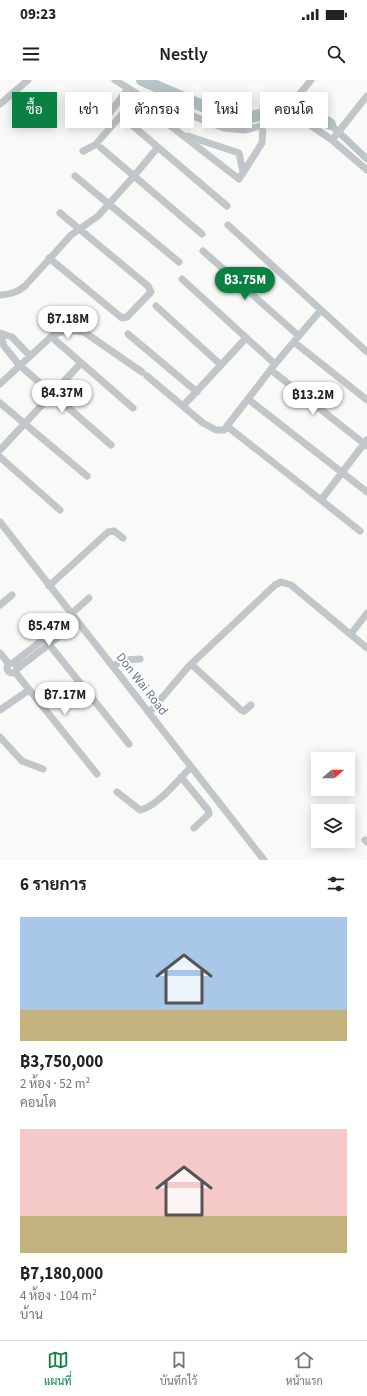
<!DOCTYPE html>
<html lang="th">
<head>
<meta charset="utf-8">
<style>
	:root { --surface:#fff; --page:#f6f6f6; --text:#222; --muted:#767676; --line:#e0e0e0; --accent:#0b8043 }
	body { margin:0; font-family:"Source Sans 3",Sarabun,sans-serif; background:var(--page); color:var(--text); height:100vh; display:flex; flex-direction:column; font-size:15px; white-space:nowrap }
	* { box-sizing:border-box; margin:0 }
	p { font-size:13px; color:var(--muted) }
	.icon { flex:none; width:22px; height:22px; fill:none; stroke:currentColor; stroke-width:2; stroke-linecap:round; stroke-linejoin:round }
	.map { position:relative; height:780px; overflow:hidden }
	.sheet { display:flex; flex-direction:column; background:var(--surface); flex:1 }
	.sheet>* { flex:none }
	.banner { position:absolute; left:12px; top:12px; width:343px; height:36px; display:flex; gap:8px }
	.needle { width:26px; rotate:70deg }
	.tools { position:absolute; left:311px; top:672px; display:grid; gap:8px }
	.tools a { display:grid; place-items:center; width:44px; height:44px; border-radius:0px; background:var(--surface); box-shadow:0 2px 10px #0003; font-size:20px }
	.price { position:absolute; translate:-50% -34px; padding:0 9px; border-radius:14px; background:#fff; color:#222; font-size:13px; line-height:26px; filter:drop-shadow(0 1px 2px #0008) }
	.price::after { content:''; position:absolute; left:50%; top:24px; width:12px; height:9px; margin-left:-6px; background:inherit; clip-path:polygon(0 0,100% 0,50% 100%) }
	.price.selected { background:var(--accent); color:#fff }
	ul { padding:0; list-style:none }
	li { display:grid; align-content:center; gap:8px; height:212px; padding:0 20px }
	li span { display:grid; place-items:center; height:124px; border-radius:0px; color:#555 }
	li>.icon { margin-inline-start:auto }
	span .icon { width:72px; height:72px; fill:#fffc; stroke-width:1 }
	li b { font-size:17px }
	h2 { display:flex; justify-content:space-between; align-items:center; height:48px; padding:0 20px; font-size:17px }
	.chip { padding:0 14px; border-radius:0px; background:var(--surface); box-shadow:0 2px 10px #0003; font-size:14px; line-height:36px }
	.chip.selected { background:var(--accent); color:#fff }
	.status { display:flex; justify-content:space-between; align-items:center; height:28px; padding:0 20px; background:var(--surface); direction:ltr }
	.status svg { height:11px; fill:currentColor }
	header { display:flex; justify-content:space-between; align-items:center; height:52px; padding:0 20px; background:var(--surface); font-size:18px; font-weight:600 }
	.tab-bar { display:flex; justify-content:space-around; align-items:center; height:56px; border-top:1px solid var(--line); background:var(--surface); font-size:11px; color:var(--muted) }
	.tab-bar a { display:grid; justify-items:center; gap:2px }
	.tab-bar .selected { color:var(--accent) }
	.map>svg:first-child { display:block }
</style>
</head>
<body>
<div class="status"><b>09:23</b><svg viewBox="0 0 49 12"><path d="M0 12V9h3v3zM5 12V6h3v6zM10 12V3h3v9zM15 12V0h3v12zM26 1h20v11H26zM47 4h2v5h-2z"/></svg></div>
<header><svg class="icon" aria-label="menu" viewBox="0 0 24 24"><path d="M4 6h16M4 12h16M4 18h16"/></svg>Nestly<svg class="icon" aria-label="search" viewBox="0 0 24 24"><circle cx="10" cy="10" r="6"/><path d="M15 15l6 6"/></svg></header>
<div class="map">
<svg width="367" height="780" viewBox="0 0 367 780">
	<rect width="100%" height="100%" fill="#f9f9f7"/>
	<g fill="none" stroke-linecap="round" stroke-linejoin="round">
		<path stroke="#b8c6c9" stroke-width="7" d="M330,44L367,79"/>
		<path stroke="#b8c6c9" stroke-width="12" d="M142,0L228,37H251L290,28L308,30L330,44"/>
		<path stroke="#c0c6c9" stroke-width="7" d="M115,0L139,15L224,48L245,50L285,40L307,43L332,60L367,90
			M272,23L298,16
			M0,24L28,0
			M150,30L239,99L262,63L263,45
			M108,35L128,9
			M126,40L227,126
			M292,40L298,16L311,0
			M188,56L239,73L243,92
			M332,60L367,16
			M158,67L134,96L202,154
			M83,71L95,65L139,15
			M75,96L179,182
			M228,145L367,272
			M203,171L299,256
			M49,178L122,238L127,237L151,212L148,206L60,133
			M182,199L275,284
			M0,215C10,214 17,213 25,206L71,155L98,136L134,96L101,68
			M156,226L221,285
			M128,254L197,312
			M55,260L133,328
			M294,262L367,320
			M20,286L4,266L0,253L12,257L30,276
			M24,289L111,365
			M271,290L367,366
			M147,296L203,343L216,350H224L275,284L320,231
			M0,304L53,255L68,250L84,252L142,292
			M248,319L367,412
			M0,323L87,396
			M183,326L246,258
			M228,347L321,420
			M0,370L81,283
			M0,377L60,430
			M0,442L264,780
			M360,451L321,420L367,360
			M49,506L108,452L114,451L123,458
			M0,525L12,515
			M71,534L89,518
			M351,554L367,533
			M44,558L129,664
			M0,573L9,584
			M13,583L73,536
			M7 588a5 5 0 1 1 10 0a5 5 0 1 1-10 0Z
			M191,584L241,630L244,631L251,625
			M113,586L124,580L140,579
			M17,589L78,542
			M15,592L97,694
			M0,630L29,610
			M149,633L189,586L275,505L281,502L291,505L367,568
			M0,657L22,681L43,689
			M181,697L208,730L209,734L194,748
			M117,712L140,730C157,727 179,699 191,687
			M365,760L367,762"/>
	</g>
	<g text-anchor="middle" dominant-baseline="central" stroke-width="4" stroke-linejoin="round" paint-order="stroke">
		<g font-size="13" fill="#657881" stroke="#fff">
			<text transform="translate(142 604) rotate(52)">Don Wai Road</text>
		</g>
	</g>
</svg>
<div class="tools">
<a><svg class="needle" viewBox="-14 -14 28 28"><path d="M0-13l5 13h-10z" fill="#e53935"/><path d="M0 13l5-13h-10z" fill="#767676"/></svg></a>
<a><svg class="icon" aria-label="layers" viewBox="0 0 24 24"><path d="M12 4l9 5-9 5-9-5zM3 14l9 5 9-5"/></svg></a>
</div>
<b class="price selected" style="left:245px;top:221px">฿3.75M</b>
<b class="price" style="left:68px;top:260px">฿7.18M</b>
<b class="price" style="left:62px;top:334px">฿4.37M</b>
<b class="price" style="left:313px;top:336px">฿13.2M</b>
<b class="price" style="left:49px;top:567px">฿5.47M</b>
<b class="price" style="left:65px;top:636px">฿7.17M</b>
<div class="banner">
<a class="chip selected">ซื้อ</a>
<a class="chip">เช่า</a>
<a class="chip">ตัวกรอง</a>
<a class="chip">ใหม่</a>
<a class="chip">คอนโด</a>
</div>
</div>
<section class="sheet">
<h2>6 รายการ<svg class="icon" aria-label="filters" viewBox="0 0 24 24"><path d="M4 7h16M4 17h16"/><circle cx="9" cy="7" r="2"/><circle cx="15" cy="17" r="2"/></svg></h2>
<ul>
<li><span style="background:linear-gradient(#a9c7e8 75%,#c2b280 0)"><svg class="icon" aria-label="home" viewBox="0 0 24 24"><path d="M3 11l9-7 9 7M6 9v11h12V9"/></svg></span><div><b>฿3,750,000</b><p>2 ห้อง · 52 m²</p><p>คอนโด</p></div></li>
<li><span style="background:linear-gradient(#f6c9c9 70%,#c2b280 0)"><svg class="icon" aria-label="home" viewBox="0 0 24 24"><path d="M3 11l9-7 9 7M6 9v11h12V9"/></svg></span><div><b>฿7,180,000</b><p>4 ห้อง · 104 m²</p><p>บ้าน</p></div></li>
</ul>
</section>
<nav class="tab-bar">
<a class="selected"><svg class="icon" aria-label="map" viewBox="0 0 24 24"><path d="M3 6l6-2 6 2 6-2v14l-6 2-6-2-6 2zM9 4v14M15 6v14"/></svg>แผนที่</a>
<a><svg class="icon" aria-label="saved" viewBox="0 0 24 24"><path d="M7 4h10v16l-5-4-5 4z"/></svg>บันทึกไว้</a>
<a><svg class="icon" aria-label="home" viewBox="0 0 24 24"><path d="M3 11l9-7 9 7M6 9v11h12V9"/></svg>หน้าแรก</a>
</nav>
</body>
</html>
